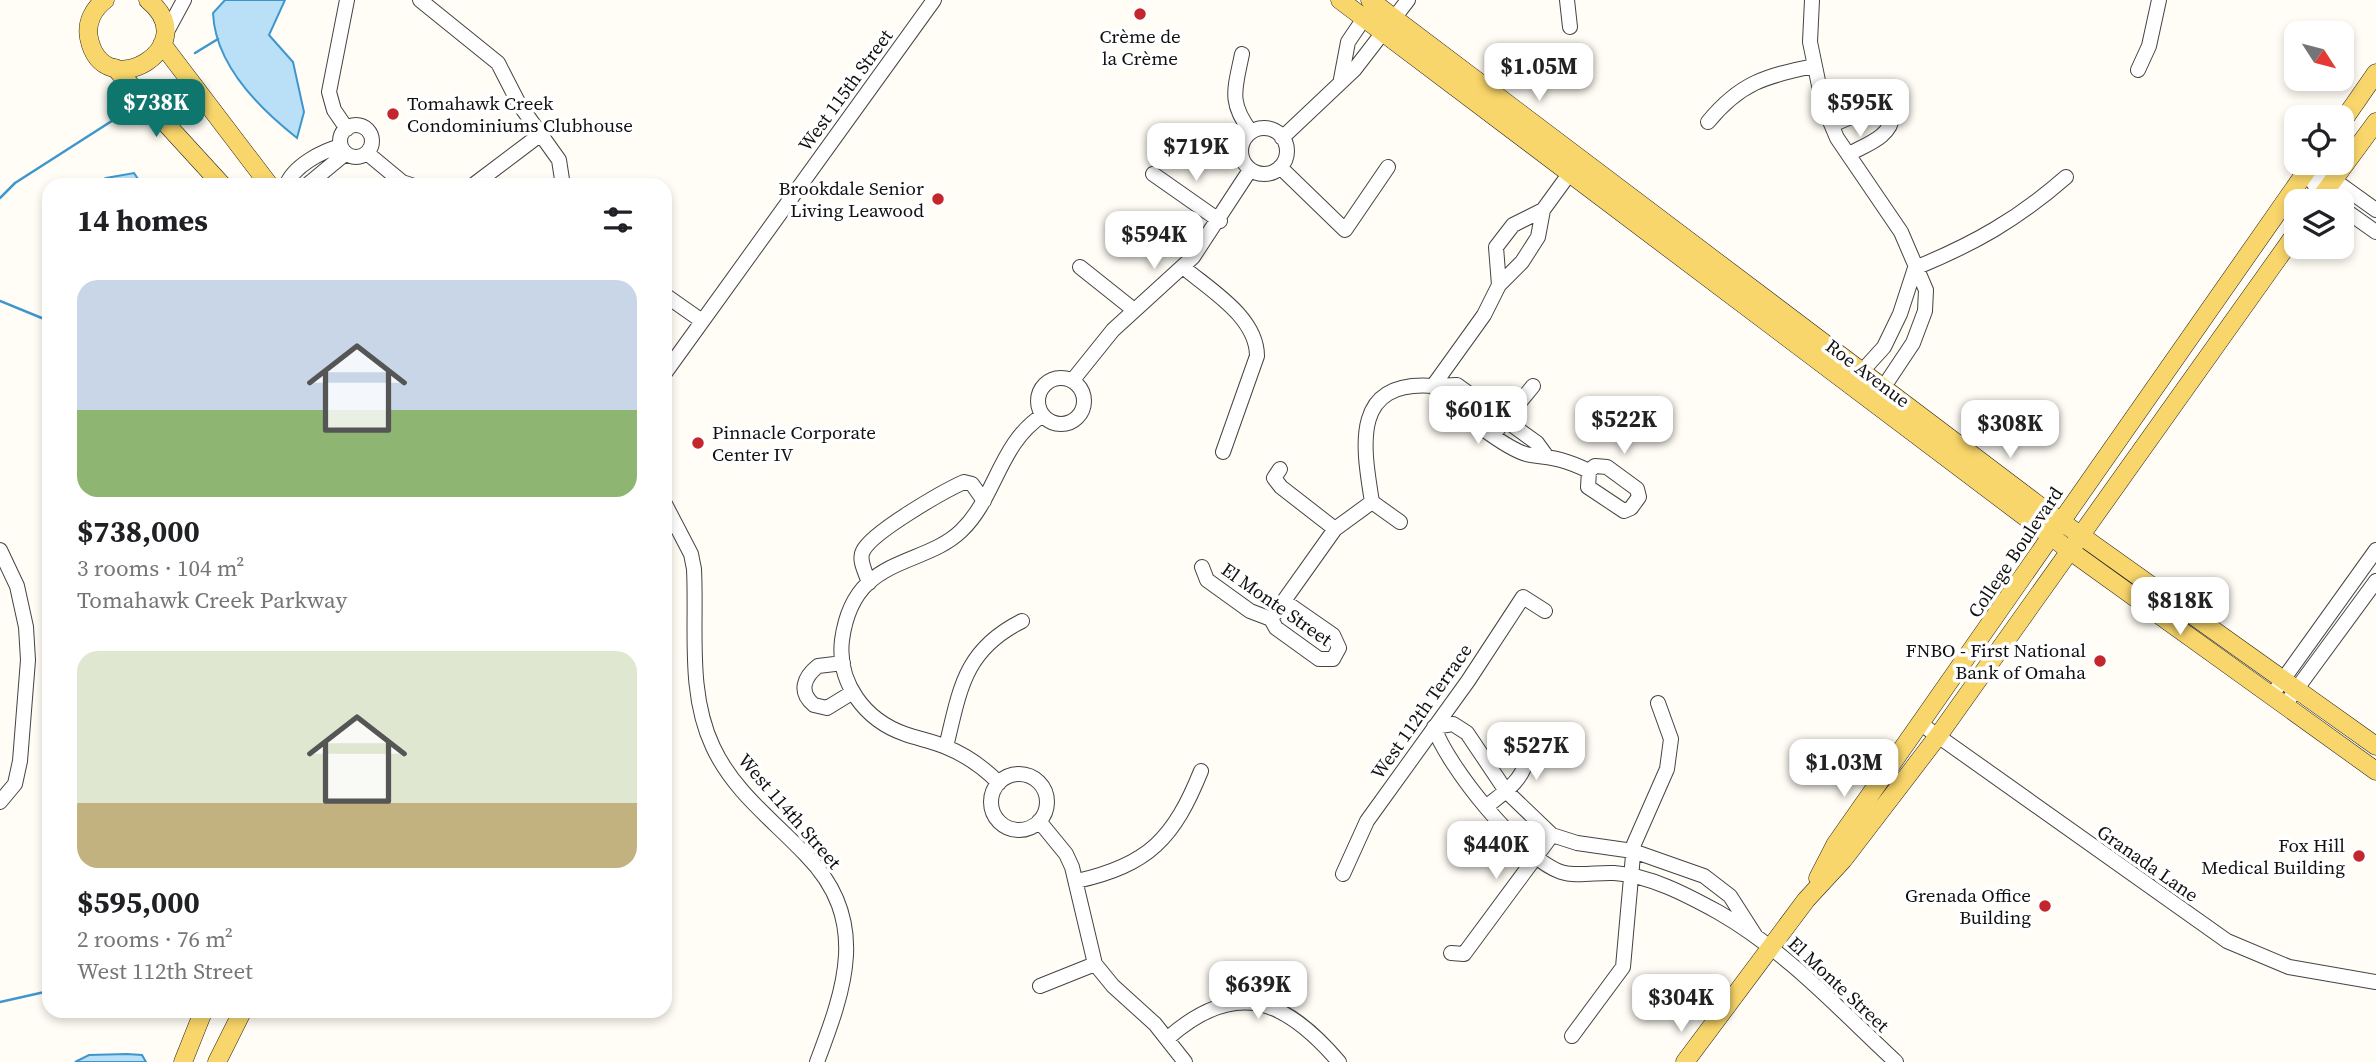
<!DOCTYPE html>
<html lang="en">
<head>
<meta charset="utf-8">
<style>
	:root { --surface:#fff; --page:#f6f6f6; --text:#202124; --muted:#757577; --accent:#0f766e }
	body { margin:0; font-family:"Source Serif 4",serif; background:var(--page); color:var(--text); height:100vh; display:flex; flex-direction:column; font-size:26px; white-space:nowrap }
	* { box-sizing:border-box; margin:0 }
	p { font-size:23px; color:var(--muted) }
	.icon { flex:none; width:38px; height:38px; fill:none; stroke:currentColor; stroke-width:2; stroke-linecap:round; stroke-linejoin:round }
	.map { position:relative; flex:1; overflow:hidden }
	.drawer { position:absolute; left:42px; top:178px; width:630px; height:840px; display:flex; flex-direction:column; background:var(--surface); border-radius:21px; box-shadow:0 4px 10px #0003 }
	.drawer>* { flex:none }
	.needle { width:46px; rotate:126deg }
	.buttons { position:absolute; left:2284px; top:21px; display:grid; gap:14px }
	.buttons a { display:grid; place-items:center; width:70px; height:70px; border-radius:14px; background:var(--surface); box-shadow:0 4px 10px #0003; font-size:35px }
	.price { position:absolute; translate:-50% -60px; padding:0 16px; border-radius:14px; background:#fff; color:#222; font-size:23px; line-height:46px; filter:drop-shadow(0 2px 4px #0008) }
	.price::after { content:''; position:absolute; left:50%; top:42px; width:21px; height:16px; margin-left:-10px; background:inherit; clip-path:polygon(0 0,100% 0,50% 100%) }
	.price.active { background:var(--accent); color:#fff }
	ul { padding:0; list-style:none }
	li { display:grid; align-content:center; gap:14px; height:371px; padding:0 35px }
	li span { display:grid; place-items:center; height:217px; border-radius:21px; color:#555 }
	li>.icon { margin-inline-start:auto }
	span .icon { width:126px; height:126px; fill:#fffc; stroke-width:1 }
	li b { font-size:30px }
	h2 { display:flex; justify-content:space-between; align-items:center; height:84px; padding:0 35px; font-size:30px }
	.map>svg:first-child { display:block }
</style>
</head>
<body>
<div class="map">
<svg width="2376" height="1062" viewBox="0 0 2376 1062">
	<rect width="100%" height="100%" fill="#fffdf5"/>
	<path fill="#b9e0f7" stroke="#3f96cf" stroke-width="2" d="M225,0H285L269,35L293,62L304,112L297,138C260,109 215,64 213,13Z
		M134,173L138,179L159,185H91L106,178Z
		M127,1054L142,1055L146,1062H75L89,1055Z"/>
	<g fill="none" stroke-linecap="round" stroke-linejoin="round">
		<path stroke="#3f96cf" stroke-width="2.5" d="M195,53L218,39
			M0,198L15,183L118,117
			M0,301L49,321
			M0,1002L49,991"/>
		<g stroke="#444" stroke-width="16">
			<path id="minor" d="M420,0L498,63L519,104L559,160L563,186
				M1567,0L1570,27
				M1812,0L1810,42L1823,105L1837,138L1901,232L1926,290L1925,311L1913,343L1879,394
				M164,37L184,0
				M1242,54C1235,89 1228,102 1251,132
				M2138,70L2149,46L2159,0
				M1341,79L1348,42L1369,11
				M1708,122C1740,83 1765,76 1814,66
				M1832,125L1879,105L1892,115C1893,136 1865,145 1849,154
				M340 141a16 16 0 1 1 32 0a16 16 0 1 1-32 0Z
				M1241 151a23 23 0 1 1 46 0a23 23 0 1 1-46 0Z
				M347,129L334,110L329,92L347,0
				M1282,138L1354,70L1408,0
				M367,153L402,182L414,186
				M1280,167L1345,230L1388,167
				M2306,172L2334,180L2376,210
				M2306,172L2322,196L2331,201
				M1153,174L1220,221
				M286,186C293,166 322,151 341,146
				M306,186L346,153
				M472,186L541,134
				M2342,208L2376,232
				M1080,267L1134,310
				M1183,267C1210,290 1257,317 1257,356L1223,452
				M1915,268C1974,244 2018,219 2066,177
				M1499,285L1496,247L1513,225L1543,210
				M665,295L702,321
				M665,373L934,0
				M1038 401a23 23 0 1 1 46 0a23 23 0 1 1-46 0Z
				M1855,379L1884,347L1900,314L1915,268
				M1072,381L1113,330L1193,257L1250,170
				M1433,386C1449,404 1509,453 1531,455C1556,458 1566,460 1589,471
				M1433,386L1457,385L1537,443L1545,454
				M1493,435L1533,386
				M1595,466L1607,467L1637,489L1639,497L1631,508L1624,511L1588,487L1589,471Z
				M1280,469L1274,478L1281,487L1335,529
				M1372,502L1400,522
				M665,504L691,554L694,569C697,628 687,692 713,747C734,792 773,820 806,855C870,920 845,988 817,1062
				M0,550L17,586L26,627L28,660L20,761L15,784L0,802
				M1202,567L1207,580L1250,611L1271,619L1276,628L1319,659H1333L1339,648L1333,635L1284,601
				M869,583C866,573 858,560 863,551C872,532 944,491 964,482L972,484L984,501
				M1271,619L1335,529L1372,502C1363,446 1351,380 1433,386L1484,315L1499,285L1522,262L1538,237L1543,210L1575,166
				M843,663L818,666C804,677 798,692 814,705L827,708L853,692
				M2277,688L2376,550
				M2290,698L2376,581
				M1921,724L2227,941L2289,967L2376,982
				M946,747C960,689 964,650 1022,621
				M991 802a28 28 0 1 1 56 0a28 28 0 1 1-56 0Z
				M999,783C984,768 966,755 946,747C933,741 919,739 905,734C865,720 837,683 842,640C845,618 852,598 868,583C895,558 935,556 961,531C996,498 999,443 1043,415
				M1487,806C1502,794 1524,780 1526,759L1517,747
				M1039,821L1066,854L1072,867L1095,964L1113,986L1155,1024L1185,1062
				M1343,874L1367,821L1468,681L1523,597L1545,611
				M1077,881C1149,865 1174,838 1201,771
				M1755,935L1730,896L1704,876L1633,851L1577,843L1552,835L1506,791L1467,733L1453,724L1434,727C1447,766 1521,858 1561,872C1576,877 1598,872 1614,873C1649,875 1687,895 1718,912C1785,950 1839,1009 1896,1062
				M1451,953L1464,954L1552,835
				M1040,986L1095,964
				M1572,1036L1623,967L1634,844L1667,769L1671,739L1658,703
				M1168,1038C1236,978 1285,999 1339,1062"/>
		</g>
		<g stroke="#222" stroke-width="19">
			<path id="major" d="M105,0C93,9 86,23 89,38C103,107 206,47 148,0
				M1340,0L2069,550L2376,771
				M1370,0L2045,510L2376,746
				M162,44L270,186
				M115,68L223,186
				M2342,122L2376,73
				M2318,201L2376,122
				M1818,878L1835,845L2312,163
				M183,1062L203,1012
				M217,1062L242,1012
				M1685,1062L1806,900L1843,860L1938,736L2296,233"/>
		</g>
		<use href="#minor" stroke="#fff" stroke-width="14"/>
		<use href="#major" stroke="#f9d66b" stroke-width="18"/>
	</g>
	<g fill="#c4262e" stroke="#fff" stroke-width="2.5">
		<circle cx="1140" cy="14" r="7"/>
		<circle cx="393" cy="114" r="7"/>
		<circle cx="938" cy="199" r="7"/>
		<circle cx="698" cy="443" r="7"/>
		<circle cx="2100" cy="661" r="7"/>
		<circle cx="2359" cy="856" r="7"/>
		<circle cx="2045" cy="906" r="7"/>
	</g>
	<g text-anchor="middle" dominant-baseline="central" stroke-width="7" stroke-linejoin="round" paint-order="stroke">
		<g font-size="19" fill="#111" stroke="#fff" text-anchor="end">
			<text x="1140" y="36" text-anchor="middle">Crème de<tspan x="1140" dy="22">la Crème</tspan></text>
			<text x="407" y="103" text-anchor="start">Tomahawk Creek<tspan x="407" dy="22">Condominiums Clubhouse</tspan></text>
			<text x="924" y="188">Brookdale Senior<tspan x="924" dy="22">Living Leawood</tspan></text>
			<text x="712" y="432" text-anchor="start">Pinnacle Corporate<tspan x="712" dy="22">Center IV</tspan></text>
			<text x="2086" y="650">FNBO - First National<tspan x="2086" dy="22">Bank of Omaha</tspan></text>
			<text x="2345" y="845">Fox Hill<tspan x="2345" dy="22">Medical Building</tspan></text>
			<text x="2031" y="895">Grenada Office<tspan x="2031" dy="22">Building</tspan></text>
		</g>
		<g font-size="19" fill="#111" stroke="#fff">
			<text transform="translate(845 90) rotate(-54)">West 115th Street</text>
			<text transform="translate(1868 373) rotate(37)">Roe Avenue</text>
			<text transform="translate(2015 552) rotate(-56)">College Boulevard</text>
			<text transform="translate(1277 604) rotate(35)">El Monte Street</text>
			<text transform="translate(1421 711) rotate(-55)">West 112th Terrace</text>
			<text transform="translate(790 811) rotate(49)">West 114th Street</text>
			<text transform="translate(2148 863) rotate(35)">Granada Lane</text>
			<text transform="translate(1839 984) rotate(43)">El Monte Street</text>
		</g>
	</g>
</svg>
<div class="buttons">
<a><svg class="needle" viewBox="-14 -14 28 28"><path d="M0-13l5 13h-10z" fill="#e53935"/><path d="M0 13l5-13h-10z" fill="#757577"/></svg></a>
<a><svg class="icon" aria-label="locate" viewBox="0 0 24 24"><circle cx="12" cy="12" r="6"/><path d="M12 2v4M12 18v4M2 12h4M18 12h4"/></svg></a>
<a><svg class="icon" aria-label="layers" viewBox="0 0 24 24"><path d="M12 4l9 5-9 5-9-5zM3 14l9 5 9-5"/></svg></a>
</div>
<b class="price" style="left:1539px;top:103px">$1.05M</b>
<b class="price active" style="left:156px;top:139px">$738K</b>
<b class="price" style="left:1860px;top:139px">$595K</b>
<b class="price" style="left:1196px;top:183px">$719K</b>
<b class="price" style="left:1154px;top:271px">$594K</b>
<b class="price" style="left:1478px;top:446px">$601K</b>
<b class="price" style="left:1624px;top:456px">$522K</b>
<b class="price" style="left:2010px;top:460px">$308K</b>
<b class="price" style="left:2180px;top:637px">$818K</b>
<b class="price" style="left:1536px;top:782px">$527K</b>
<b class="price" style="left:1844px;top:799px">$1.03M</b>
<b class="price" style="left:1496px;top:881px">$440K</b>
<b class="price" style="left:1258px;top:1021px">$639K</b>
<b class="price" style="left:1681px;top:1034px">$304K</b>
<section class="drawer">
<h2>14 homes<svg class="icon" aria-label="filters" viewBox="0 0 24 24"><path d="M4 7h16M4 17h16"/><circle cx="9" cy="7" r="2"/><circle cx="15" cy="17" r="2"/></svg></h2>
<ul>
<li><span style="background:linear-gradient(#c9d6e8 60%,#8fb573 0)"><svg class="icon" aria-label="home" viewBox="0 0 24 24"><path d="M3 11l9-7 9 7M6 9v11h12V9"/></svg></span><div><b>$738,000</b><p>3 rooms · 104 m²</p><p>Tomahawk Creek Parkway</p></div></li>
<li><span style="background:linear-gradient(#dfe7d0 70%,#c2b280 0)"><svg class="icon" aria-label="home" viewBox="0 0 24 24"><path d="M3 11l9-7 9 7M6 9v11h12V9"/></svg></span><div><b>$595,000</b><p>2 rooms · 76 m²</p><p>West 112th Street</p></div></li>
</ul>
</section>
</div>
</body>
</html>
